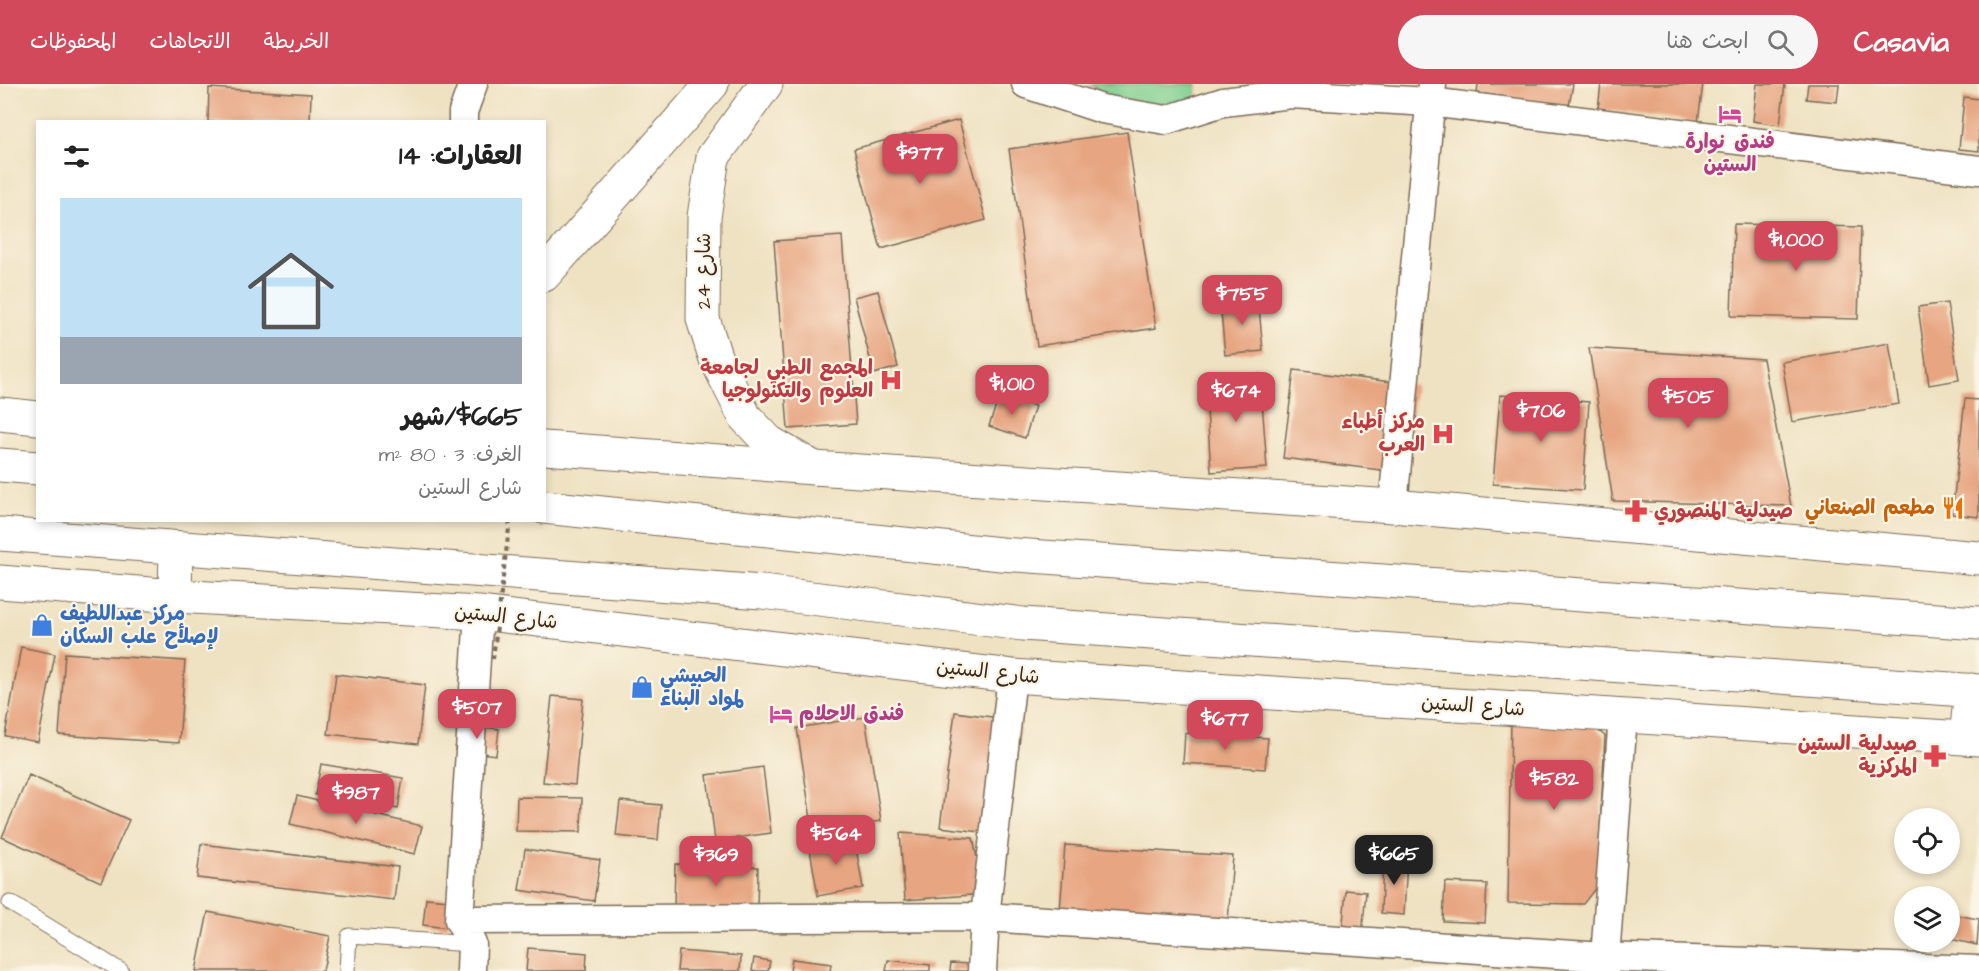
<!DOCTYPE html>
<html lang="ar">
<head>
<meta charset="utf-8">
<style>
	:root { --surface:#fff; --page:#f6f6f6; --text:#222; --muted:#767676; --accent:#d1495b }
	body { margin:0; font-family:"Architects Daughter","Playpen Sans Arabic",sans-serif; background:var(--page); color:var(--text); direction:rtl; height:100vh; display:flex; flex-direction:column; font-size:22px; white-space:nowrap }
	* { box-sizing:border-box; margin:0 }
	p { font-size:20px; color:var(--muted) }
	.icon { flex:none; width:33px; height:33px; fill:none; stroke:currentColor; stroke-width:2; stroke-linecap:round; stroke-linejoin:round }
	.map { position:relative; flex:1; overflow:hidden; direction:ltr }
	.side { position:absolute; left:36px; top:36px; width:510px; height:402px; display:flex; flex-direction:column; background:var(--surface); border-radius:0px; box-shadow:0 3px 9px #0003; direction:rtl }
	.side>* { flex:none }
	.buttons { position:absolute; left:1894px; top:724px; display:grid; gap:12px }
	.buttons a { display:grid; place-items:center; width:66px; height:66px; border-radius:50%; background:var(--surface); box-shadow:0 3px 9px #0003; font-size:30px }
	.price { position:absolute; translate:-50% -51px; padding:0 14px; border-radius:12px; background:var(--accent); color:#fff; font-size:20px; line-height:39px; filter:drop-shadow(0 2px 3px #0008) }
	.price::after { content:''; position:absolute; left:50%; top:36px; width:18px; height:14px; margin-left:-9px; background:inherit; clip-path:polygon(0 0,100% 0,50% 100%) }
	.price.selected { background:#222; color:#fff }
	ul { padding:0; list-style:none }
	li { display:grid; align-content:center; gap:12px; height:318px; padding:0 24px }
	li span { display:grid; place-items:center; height:186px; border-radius:0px; color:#555 }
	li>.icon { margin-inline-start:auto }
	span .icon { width:108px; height:108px; fill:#fffc; stroke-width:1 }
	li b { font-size:26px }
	h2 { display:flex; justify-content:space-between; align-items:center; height:72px; padding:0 24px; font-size:26px }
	header { display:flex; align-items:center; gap:36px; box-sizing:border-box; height:84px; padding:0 30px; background:var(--accent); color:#fff }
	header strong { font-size:28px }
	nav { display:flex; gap:33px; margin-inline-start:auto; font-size:21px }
	.search { width:420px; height:54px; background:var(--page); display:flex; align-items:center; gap:15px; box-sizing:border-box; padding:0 21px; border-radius:33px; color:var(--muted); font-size:22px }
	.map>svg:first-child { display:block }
</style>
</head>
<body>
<header>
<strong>Casavia</strong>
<div class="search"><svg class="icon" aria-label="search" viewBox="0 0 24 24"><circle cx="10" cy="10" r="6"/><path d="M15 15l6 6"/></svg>ابحث هنا</div>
<nav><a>الخريطة</a><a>الاتجاهات</a><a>المحفوظات</a></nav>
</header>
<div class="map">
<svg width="1979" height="887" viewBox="0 0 1979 887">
	<rect width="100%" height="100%" fill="#fcf5e5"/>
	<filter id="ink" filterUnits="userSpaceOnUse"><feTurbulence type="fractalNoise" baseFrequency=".0167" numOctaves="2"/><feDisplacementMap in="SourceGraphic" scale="12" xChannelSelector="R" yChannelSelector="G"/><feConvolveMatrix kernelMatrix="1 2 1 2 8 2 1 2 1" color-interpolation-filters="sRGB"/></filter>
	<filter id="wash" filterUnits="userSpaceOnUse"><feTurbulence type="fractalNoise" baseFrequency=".008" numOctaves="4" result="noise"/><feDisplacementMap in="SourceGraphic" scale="24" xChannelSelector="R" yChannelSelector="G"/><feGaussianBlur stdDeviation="1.35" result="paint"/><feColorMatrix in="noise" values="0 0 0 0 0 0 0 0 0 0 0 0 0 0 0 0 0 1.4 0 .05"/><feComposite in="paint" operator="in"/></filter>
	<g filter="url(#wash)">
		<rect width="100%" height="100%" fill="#efe2c2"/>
		<path fill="#7fcf8f" stroke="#5d7c56" stroke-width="1.5" d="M1089,0H1197L1195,15L1147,27L1111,16Z"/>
		<g id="blocks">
			<path fill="#e7a581" d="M1478,0H1573L1569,22L1477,9Z
				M1601,0H1703L1698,38L1598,25Z
				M1757,0H1785L1780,41L1753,37Z
				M1808,0H1839L1837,18L1806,15Z
				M209,4L311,10L310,38H208Z
				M1964,13L1979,15V67L1959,65Z
				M959,36L986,136L881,165L854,65Z
				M1127,48L1156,244L1037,262L1009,65Z
				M1734,140L1861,143L1858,235L1731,232Z
				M842,152L856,340L788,345L774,157Z
				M878,207L898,283L874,290L854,213Z
				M1258,213L1263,267L1225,271L1220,217Z
				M1947,219L1959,296L1929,301L1918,223Z
				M1889,259L1899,320L1792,338L1782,278Z
				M1589,264L1763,275L1791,422L1613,417Z
				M1294,286L1416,301L1405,389L1283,374Z
				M1260,290L1267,384L1211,388L1205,294Z
				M1000,310L1035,322L1025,354L989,342Z
				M1500,311L1589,318L1583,406L1493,400Z
				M1965,315L1979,316V433L1952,430Z
				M21,563L55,570L38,658L5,652Z
				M65,569L185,577L179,659L59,651Z
				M336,590L425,601L418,660L328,650Z
				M552,612L583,615L575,701L543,698Z
				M955,628L1021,637L1006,751L940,743Z
				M865,633L881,737L813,748L797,644Z
				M1511,634L1590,640L1605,652L1597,802L1583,820L1508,819Z
				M459,640L499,645L496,671L455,666Z
				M1185,649L1268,654L1265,685L1183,679Z
				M321,680L403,694L398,725L315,711Z
				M763,683L771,749L715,757L707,691Z
				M29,691L129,736L101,798L2,753Z
				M297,712L422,742L415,770L290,740Z
				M517,713L582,714L581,748L516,747Z
				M620,717L661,721L658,756L616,752Z
				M900,749L973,754L984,810L905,816Z
				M854,752L863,804L818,812L809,760Z
				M201,760L398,783L394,816L197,794Z
				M1065,761L1233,772L1228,838L1060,827Z
				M525,765L600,776L594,817L519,806Z
				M1383,774L1407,775L1404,831L1381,829Z
				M675,780L758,783L757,826L674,824Z
				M1445,798L1487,800L1485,839L1443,837Z
				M1346,806L1366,808L1362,851L1342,849Z
				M426,814L450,816L447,844L423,841Z
				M208,828L330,852L323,887H196Z
				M1950,830L1979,835L1977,861L1950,855Z
				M528,864L587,869L586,887H526Z
				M679,867L741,872L740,887H677Z
				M754,874L770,877L768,887H752Z
				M792,875L831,880L830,887H790Z
				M888,876L930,881V887H886Z
				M951,879L990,881V887H950Z"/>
		</g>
	</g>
	<g filter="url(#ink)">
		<use href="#blocks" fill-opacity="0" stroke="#7a6a57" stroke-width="1.5"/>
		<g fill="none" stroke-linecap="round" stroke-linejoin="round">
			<g stroke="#7a6a57" stroke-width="17">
				<path id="service" d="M10,819L121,887
					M347,887L349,852L472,860"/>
			</g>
			<g stroke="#7a6a57" stroke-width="31">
				<path id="minor" d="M1026,0L1102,25L1166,36L1223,18L1291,10L1430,18L1979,86
					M463,38V28L473,0
					M1393,422L1432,0
					M459,836L985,833L1604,873L1979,886
					M471,887L472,860L459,836L479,529
					M982,887L985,833L1012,592
					M1604,887L1623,632"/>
			</g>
			<g stroke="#7a6a57" stroke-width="35">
				<path id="tertiary" d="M766,0L713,73L704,133L703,235L716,275L745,333L769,358L814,384
					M544,191L712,0"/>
			</g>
			<g stroke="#7a6a57" stroke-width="35">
				<path id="primary" d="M0,330L38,334
					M544,364L814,384L1393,422L1979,474
					M0,498L175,512L479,529L1012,592L1979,655"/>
			</g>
			<g stroke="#7a6a57" stroke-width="35">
				<path id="trunk" d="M0,381L38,384
					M544,423L1001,470L1979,539
					M0,450L762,508L1023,540L1979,607
					M175,512L176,465
					M1966,654L1971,606"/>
			</g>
			<use href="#service" stroke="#fff" stroke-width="15"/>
			<use href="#minor" stroke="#fff" stroke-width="28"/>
			<use href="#tertiary" stroke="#fff" stroke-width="33"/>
			<use href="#primary" stroke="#fff" stroke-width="33"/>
			<use href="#trunk" stroke="#fff" stroke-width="33"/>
			<path stroke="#7a6a57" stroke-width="4" stroke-dasharray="4.5 4.5" stroke-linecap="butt" d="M493,575L510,436"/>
		</g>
	</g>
	<defs>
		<g id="hotel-bare" transform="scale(1.8)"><path d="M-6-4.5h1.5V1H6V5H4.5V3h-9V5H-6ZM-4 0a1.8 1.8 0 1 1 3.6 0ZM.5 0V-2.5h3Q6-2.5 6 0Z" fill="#d1479c" stroke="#fcf5e5" stroke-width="2.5" paint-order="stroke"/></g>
		<g id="hospital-bare" transform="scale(1.8)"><path d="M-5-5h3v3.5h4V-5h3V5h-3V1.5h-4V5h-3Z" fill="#e0444e" stroke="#fcf5e5" stroke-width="2.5" paint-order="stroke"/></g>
		<g id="restaurant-bare" transform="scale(1.8)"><path d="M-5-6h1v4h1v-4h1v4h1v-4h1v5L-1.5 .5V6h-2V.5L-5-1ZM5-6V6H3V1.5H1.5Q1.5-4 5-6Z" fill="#e8710a" stroke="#fcf5e5" stroke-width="2.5" paint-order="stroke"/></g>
		<g id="pharmacy-bare" transform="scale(1.8)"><path d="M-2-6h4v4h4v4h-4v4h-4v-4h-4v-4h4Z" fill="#e0444e" stroke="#fcf5e5" stroke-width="2.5" paint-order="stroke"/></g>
		<g id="shop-bare" transform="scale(1.8)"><path d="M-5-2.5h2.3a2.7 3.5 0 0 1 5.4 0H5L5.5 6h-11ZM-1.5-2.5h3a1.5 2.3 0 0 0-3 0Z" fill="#3f7fe0" stroke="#fcf5e5" stroke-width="2.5" paint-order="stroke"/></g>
	</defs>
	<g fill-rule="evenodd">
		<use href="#hotel-bare" x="1730" y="30"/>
		<use href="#hospital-bare" x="891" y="296"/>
		<use href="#hospital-bare" x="1443" y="350"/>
		<use href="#restaurant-bare" x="1953" y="424"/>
		<use href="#pharmacy-bare" x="1636" y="427"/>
		<use href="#shop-bare" x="42" y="541"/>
		<use href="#shop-bare" x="642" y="603"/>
		<use href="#hotel-bare" x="781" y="630"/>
		<use href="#pharmacy-bare" x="1935" y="672"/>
	</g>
	<g text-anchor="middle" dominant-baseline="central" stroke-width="4.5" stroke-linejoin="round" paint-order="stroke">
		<g font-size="20" font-weight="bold" fill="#b23c85" stroke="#fcf5e5">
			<text x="1730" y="58">فندق نوارة<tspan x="1730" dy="23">الستين</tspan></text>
			<text x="799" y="630" text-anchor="start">فندق الاحلام</text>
		</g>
		<g font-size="20" fill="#3b2a1e" stroke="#fcf5e5">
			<text transform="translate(704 187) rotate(-90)">شارع 24</text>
			<text transform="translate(506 533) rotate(6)">شارع الستين</text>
			<text transform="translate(988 588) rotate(6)">شارع الستين</text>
			<text transform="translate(1473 622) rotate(4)">شارع الستين</text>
		</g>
		<g font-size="20" font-weight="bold" fill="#be3a42" stroke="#fcf5e5" text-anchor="end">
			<text x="873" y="284">المجمع الطبي لجامعة<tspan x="873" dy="23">العلوم والتكنولوجيا</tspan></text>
			<text x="1425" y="338">مركز أطباء<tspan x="1425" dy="23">العرب</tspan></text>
			<text x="1654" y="427" text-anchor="start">صيدلية المنصوري</text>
			<text x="1917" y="660">صيدلية الستين<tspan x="1917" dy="23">المركزية</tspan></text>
		</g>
		<g font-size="20" font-weight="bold" fill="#c56008" stroke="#fcf5e5" text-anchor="end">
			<text x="1935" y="424">مطعم الصنعاني</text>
		</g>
		<g font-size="20" font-weight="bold" fill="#366cbe" stroke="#fcf5e5" text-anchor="start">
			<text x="60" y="530">مركز عبداللطيف<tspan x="60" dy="23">لإصلأح علب السكان</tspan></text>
			<text x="660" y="592">الحبيشي<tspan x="660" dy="23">لمواد البناء</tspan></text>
		</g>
	</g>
</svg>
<div class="buttons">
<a><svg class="icon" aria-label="locate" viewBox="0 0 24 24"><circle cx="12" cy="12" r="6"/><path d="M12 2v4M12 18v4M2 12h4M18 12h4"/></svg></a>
<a><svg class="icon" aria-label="layers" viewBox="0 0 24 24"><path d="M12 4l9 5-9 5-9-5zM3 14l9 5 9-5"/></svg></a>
</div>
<b class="price" style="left:920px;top:101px">$977</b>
<b class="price" style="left:1796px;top:188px">$1,000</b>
<b class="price" style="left:1242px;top:242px">$755</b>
<b class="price" style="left:1012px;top:332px">$1,010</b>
<b class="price" style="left:1236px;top:339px">$674</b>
<b class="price" style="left:1688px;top:345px">$505</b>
<b class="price" style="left:1541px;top:359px">$706</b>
<b class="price" style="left:477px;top:656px">$507</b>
<b class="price" style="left:1225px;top:667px">$677</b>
<b class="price" style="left:1554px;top:727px">$582</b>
<b class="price" style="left:356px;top:741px">$987</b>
<b class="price" style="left:836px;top:782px">$564</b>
<b class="price selected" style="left:1394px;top:802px">$665</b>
<b class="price" style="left:716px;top:803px">$369</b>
<section class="side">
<h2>العقارات: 14<svg class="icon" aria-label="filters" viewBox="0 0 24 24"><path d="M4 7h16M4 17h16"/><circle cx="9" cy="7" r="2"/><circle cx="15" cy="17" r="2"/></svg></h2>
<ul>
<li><span style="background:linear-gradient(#bfe0f5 75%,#9aa5b1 0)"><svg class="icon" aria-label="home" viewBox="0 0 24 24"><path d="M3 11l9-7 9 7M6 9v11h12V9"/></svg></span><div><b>$665/شهر</b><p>الغرف: 3 · 80 m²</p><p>شارع الستين</p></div></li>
</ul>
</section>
</div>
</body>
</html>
